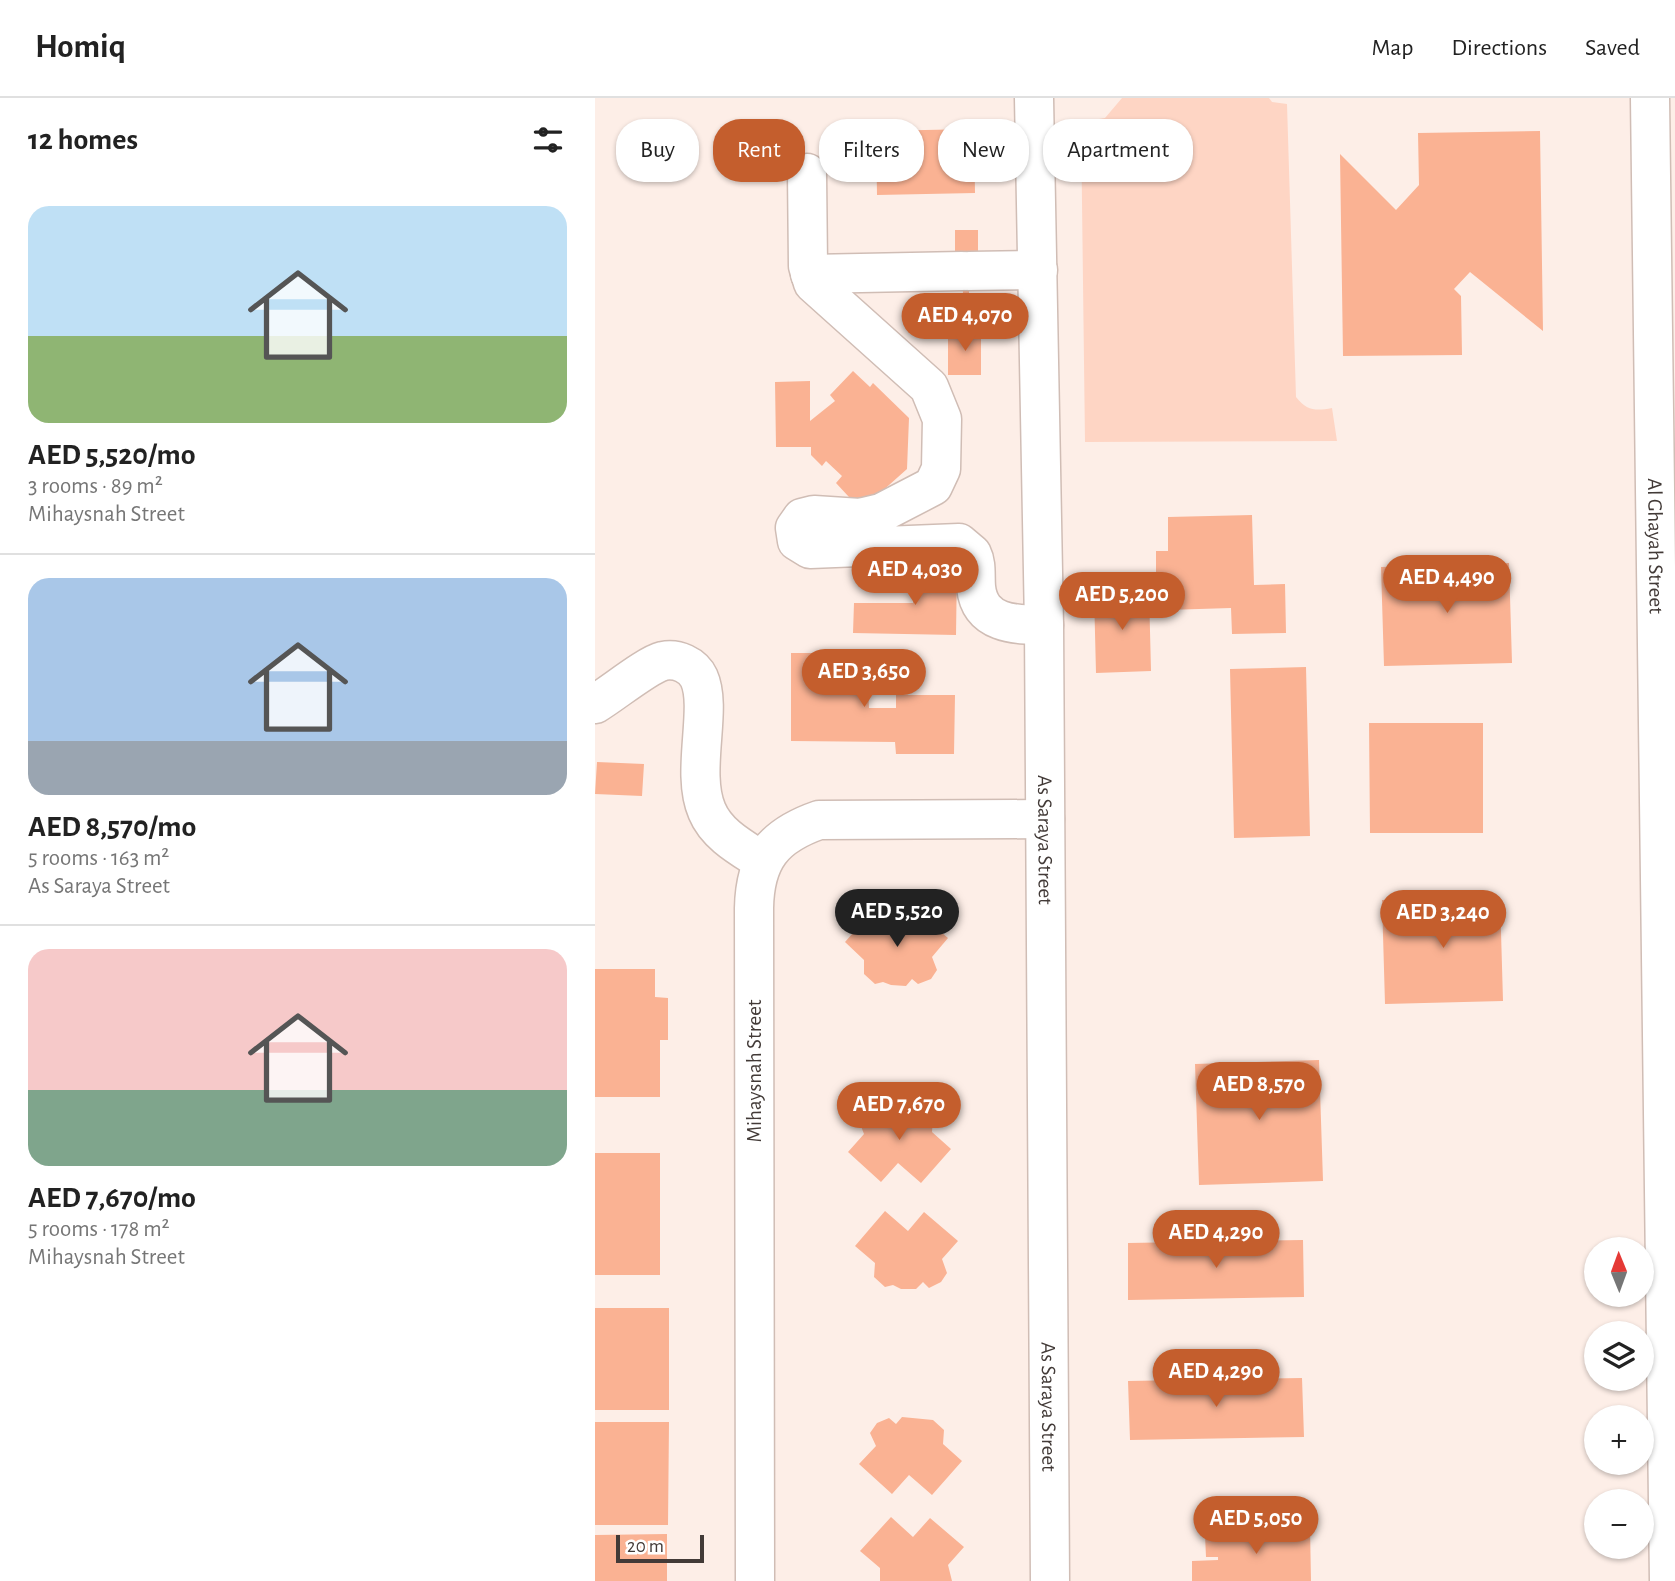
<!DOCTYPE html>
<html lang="en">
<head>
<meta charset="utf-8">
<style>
	:root { --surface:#fff; --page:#f6f6f6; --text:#222; --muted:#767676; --line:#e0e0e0; --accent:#c45e2d }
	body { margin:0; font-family:"Alegreya Sans",sans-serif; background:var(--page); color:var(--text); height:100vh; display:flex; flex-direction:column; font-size:26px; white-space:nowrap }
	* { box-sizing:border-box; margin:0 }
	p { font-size:23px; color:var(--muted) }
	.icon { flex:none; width:38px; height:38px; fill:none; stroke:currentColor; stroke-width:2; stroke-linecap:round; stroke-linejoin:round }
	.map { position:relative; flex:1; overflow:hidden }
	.sheet { display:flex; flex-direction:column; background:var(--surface); width:595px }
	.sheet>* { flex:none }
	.guide { position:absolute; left:21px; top:21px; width:665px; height:63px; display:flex; gap:14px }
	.needle { width:46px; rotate:359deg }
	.controls { position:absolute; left:989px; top:1139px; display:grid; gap:14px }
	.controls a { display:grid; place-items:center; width:70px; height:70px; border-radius:50%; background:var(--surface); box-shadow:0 2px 5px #0004; font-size:35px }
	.scale { position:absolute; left:21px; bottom:18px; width:88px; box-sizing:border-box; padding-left:7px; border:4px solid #423a37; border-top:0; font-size:19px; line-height:24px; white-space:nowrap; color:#423a37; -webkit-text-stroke:5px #fff; paint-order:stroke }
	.price { position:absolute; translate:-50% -60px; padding:0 16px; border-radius:24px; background:var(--accent); color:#fff; font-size:23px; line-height:46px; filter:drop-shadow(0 2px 4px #0008) }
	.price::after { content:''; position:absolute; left:50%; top:42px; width:21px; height:16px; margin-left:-10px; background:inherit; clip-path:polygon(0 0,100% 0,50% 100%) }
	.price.current { background:#222; color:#fff }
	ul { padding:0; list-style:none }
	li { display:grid; align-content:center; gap:14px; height:371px; padding:0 28px }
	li+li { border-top:2px solid var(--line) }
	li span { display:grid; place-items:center; height:217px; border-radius:21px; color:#555 }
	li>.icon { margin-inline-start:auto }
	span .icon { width:126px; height:126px; fill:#fffc; stroke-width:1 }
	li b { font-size:30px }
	h2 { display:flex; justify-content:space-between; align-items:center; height:84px; padding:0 28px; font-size:30px }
	.chip { padding:0 24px; border-radius:28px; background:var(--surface); box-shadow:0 2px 5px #0004; font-size:24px; line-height:63px }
	.chip.current { background:var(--accent); color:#fff }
	header { display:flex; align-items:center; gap:42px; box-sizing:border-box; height:98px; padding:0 35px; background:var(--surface); border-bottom:2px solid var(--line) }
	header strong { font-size:33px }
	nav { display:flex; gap:38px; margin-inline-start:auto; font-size:24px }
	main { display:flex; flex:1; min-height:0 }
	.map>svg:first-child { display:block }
</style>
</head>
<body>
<header>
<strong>Homiq</strong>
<nav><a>Map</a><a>Directions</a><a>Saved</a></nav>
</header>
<main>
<section class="sheet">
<h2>12 homes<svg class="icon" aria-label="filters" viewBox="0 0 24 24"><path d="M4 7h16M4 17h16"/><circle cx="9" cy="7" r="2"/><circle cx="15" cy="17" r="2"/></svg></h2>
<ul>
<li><span style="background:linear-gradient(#bfe0f5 60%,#8fb573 0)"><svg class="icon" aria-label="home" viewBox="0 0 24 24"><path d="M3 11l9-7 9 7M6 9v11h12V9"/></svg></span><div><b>AED 5,520/mo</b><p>3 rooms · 89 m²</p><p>Mihaysnah Street</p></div></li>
<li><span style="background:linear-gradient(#a9c7e8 75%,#9aa5b1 0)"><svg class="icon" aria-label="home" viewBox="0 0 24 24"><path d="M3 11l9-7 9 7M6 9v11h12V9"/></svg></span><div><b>AED 8,570/mo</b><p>5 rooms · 163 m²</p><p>As Saraya Street</p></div></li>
<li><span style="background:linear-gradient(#f6c9c9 65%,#7fa58c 0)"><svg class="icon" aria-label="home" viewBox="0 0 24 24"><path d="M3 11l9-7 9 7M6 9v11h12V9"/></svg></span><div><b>AED 7,670/mo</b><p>5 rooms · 178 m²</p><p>Mihaysnah Street</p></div></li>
</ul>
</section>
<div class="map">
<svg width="1080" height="1483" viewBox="0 0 1080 1483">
	<rect width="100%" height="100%" fill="#fdeee7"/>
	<path fill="#fed5c4" d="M527,0H674L677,4L692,6L701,299C712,313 721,313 737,310L742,343L490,344L486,24L510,20Z"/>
	<path fill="#fab293" d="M379,31L380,95L282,97L281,33Z
		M945,33L948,233L875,174L859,191L866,198L867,257L748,258L745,56L801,112L824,87L823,35Z
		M360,132H383V158H374V197H385V220L363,221L362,198L368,197L367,159H360Z
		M370,230H386V277H353V237H370Z
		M258,273L275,289L278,285L314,320L312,371L266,412L241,385L247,378L231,363L227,368L216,357V349H181L180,284L215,283V323L240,303L235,297Z
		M657,417L659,487L690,486L691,535L637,536L636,510L572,512L571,482L561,483V453H573V419Z
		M914,465L917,565L789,568L786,469Z
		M319,467L362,468L361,537L258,535L259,505H318Z
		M554,493L556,573L501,575L499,495Z
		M196,555H252L272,571L274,610H301V597H360L359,656H301L300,644L196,643Z
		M711,569L715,738L639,740L635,571Z
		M774,625H888V735H775Z
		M2,664L49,666L47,698L0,696Z
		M905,799L908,903L790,906L787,802Z
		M280,810L303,830L319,811L353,840L337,859L342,872L336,881L323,886L317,881L311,888L296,887L288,884L280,886L269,876V862L250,844Z
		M0,871H60V899L73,900V942H65V999H0Z
		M724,962L728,1083L604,1087L600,966Z
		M296,1007L327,1010L338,1020L337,1034L356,1051L326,1085L303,1065L286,1084L253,1054L269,1036L264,1023L271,1014L283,1009L289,1014Z
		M0,1055H65V1177H0Z
		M290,1113L313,1133L329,1114L363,1143L347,1161L352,1175L346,1184L334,1190L328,1184L321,1191H306L298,1187L290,1189L279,1179L280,1165L260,1148Z
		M708,1142L709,1199L533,1202V1145Z
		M0,1210H74V1312H0Z
		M707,1280L709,1339L535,1342L533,1283Z
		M307,1319L338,1322L349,1332L348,1346L367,1363L337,1397L314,1377L297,1396L264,1366L281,1348L275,1335L282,1325L294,1320L301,1326Z
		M0,1324H74L73,1427H0Z
		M296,1419L318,1439L335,1420L369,1449L353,1467L357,1483H285V1470L265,1453Z
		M620,1428H655V1438L679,1437L678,1430L715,1429L716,1483H597V1463L623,1462V1459H611L610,1437L620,1436Z
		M72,1436V1483H0V1437Z"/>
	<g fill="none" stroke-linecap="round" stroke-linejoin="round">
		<g stroke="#d0bdb5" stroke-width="41">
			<g id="minor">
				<path id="s1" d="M439,0L449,527L455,1483"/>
				<path id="s2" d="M1055,0L1074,1483"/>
				<path d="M212,75L213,168L218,185L334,289L347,321L346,371L338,388L286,415L265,420L219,417L207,420L200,430L202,443L215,451L364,445L377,456C382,466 380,477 381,489C385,526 419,527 449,527"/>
				<path d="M374,173L443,172"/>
				<path d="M215,176L367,173"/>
				<path d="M0,606C17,596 52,567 68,563C82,560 98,567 104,580C118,611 95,674 112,713C122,737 147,750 167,763"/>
				<path d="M160,1483L159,810C160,761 178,738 224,722L450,721"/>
			</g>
		</g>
		<use href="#minor" stroke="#fff" stroke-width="38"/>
	</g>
	<g text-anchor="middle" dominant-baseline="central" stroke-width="5" stroke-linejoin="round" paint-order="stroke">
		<g font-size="21" fill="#423a37" stroke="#fff">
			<text stroke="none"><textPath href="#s2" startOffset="448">Al Ghayah Street</textPath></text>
			<text stroke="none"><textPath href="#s1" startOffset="742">As Saraya Street</textPath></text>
			<text transform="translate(159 973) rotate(-90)">Mihaysnah Street</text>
			<text stroke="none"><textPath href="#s1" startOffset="1309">As Saraya Street</textPath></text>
		</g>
	</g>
</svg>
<div class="controls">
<a><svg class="needle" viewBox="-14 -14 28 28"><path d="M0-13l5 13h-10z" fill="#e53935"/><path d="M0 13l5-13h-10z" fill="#767676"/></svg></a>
<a><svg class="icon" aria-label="layers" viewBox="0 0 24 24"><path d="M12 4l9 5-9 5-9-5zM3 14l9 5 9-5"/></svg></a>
<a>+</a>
<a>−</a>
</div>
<div class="scale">20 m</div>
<b class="price" style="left:370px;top:255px">AED 4,070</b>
<b class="price" style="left:320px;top:509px">AED 4,030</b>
<b class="price" style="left:852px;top:517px">AED 4,490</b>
<b class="price" style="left:527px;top:534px">AED 5,200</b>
<b class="price" style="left:269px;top:611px">AED 3,650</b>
<b class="price current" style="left:302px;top:851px">AED 5,520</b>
<b class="price" style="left:848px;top:852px">AED 3,240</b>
<b class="price" style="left:664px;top:1024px">AED 8,570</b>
<b class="price" style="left:304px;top:1044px">AED 7,670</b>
<b class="price" style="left:621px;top:1172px">AED 4,290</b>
<b class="price" style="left:621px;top:1311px">AED 4,290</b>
<b class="price" style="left:661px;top:1458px">AED 5,050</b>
<div class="guide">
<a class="chip">Buy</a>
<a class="chip current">Rent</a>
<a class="chip">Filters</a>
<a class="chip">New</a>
<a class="chip">Apartment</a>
</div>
</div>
</main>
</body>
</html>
